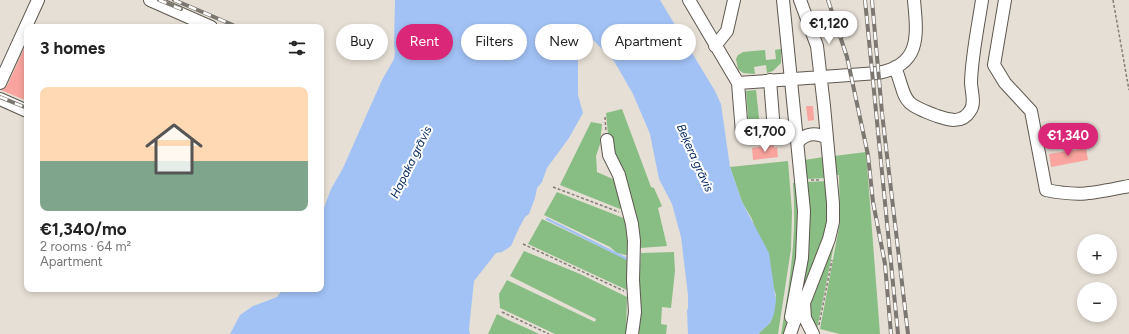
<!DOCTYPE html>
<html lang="en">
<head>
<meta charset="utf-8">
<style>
	:root { --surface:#fff; --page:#f2f2f2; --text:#222; --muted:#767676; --line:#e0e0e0; --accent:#db2777 }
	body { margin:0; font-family:Figtree,sans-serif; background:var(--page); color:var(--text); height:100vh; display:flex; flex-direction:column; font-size:15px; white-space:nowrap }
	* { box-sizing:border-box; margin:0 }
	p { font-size:13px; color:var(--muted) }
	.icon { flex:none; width:22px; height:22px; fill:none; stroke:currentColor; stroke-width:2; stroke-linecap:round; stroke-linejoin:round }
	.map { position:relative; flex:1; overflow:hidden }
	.panel { position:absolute; left:24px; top:24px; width:300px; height:268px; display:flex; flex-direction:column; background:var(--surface); border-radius:8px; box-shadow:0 2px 6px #0003 }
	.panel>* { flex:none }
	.hud { position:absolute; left:336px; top:24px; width:380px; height:36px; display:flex; gap:8px }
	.controls { position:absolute; left:1077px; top:234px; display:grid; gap:8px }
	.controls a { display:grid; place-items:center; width:40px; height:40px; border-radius:50%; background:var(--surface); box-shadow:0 2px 6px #0003; font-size:20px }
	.price { position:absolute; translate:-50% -34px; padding:0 9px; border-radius:14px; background:#fff; color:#222; font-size:13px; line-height:26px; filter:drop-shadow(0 1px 2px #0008) }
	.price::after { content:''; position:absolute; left:50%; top:24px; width:12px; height:9px; margin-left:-6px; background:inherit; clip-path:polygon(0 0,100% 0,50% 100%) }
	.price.on { background:var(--accent); color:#fff }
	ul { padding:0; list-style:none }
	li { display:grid; align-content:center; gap:8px; height:212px; padding:0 16px }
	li+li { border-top:1px solid var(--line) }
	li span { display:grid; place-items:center; height:124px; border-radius:8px; color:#555 }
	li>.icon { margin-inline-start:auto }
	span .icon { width:72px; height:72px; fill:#fffc; stroke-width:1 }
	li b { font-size:17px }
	h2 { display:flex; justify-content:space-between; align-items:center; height:48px; padding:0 16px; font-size:17px }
	.pill { padding:0 14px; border-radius:18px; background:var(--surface); box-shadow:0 2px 6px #0003; font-size:14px; line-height:36px }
	.pill.on { background:var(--accent); color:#fff }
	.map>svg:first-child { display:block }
</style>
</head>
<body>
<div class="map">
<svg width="1129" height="334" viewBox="0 0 1129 334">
	<rect width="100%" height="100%" fill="#e6dfd5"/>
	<path fill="#88bd83" d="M781,49V63L773,71L767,73L766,65L754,67L755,74L743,73L738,69L736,59L738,55L743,52L765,50L766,60L776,59L775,50Z
		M756,90L760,127L757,130L753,131L749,128L746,91Z
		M622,109L651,187L654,188L662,206L658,208L667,246L640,248L609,144L606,113Z
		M591,122L602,124L600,144L596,156L597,172L615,180L623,206L620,209L560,185Z
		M866,152L880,334H840L820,329L840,222L839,175H836L834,156Z
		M824,157L827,178L806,179L804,160Z
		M788,161L792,212L791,249L778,334H758L770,323L772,319L776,295L752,219L742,202L730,167Z
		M827,181L828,209L826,236L801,295L806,182Z
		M793,183H797L799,232L794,285L785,334H781C790,283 797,235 793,183Z
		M557,192L626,219L630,256L617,253L610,247L544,215Z
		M542,219L630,261L627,290L528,244Z
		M834,245L817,329L811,324L810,302Z
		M524,251L580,274L627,297L626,334H555L500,308L499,294L507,280L595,322L596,319L510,276Z
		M674,252L675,271L671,308L662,307L661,324L667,325L666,334H635L641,253Z
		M497,314C511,322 525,327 539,334H488Z"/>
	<path fill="#a2c2f5" d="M395,0H660L715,91L721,104L730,167L742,202L769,253L776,301L774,314L770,323L758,334H688L687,311L688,308V295L681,237L672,204L659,179L650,134L633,94L614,61L593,40L584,42L578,49L577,55L578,61V95L583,113L569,138L547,168L542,182L537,188L535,198L529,214L525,217L519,228L511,246L502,252L496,253L474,281L469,329L470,334H230L240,315L253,306L277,297L283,289H321V216L331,189L343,168L382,80L394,59L395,52L394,46Z"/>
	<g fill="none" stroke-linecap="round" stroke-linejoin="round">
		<path stroke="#a2c2f5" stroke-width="2.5" d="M547,219L627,259"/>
	</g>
	<path fill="#f9a49e" d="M27,42V101L1,90L7,86Z
		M806,106H813L814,120L808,121Z
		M774,145V148L777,147L778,157L753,160L752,148Z
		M1086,148L1088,160L1051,167L1049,154Z"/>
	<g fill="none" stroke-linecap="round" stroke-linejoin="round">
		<g stroke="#5e584f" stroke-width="14">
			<path id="minor" d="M150,0L211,27
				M689,0L738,83L878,73C922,65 917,34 914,0
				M783,0L804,211L802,258L791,317
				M1005,0L994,65L1005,83L1031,111L1046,190C1080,197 1095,193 1129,186
				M715,46L727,31L734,0
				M895,67C908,101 899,102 937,116C949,120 962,124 970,111C976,103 971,91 971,82C972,54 978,27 982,0
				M0,83L38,0
				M738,83L742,133L748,138L770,137L774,131L770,80
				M0,99L27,111
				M607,140L609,155L619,175L632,224L634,241L633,280L635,312L632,334
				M798,142C806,133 816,132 827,138
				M804,303L805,318L813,334
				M790,334L799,308L804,303L829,239L833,222V203L824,106L817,46L800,0"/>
		</g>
		<path stroke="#837e77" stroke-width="1.5" stroke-dasharray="3 2" stroke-linecap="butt" d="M1113,0L1129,90
			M605,117L606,131
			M811,180H821
			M553,187L619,212
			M523,244L624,291
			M502,312L549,334
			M819,325L832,260"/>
		<use href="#minor" stroke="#fff" stroke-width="12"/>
		<g stroke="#7c7770" stroke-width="4">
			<path id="rail" d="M159,0L181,9
				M174,0L233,25
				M828,0L847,57L868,155L873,202L885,264L891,334
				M865,0L898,334
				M872,0L882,113L908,334
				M0,97L27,108"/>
		</g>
		<use href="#rail" stroke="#fff" stroke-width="2.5" stroke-dasharray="8" stroke-linecap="butt"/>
	</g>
	<g text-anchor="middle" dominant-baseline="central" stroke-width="4" stroke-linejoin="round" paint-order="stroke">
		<g font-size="12" font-style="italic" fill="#072b61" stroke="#fff">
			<text transform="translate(695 158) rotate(66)">Beķera grāvis</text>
			<text transform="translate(411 162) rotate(-64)">Hapaka grāvis</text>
		</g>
	</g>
</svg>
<div class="controls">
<a>+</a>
<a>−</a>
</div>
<b class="price" style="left:829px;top:45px">€1,120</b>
<b class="price" style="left:765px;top:153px">€1,700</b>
<b class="price on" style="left:1068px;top:157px">€1,340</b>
<div class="hud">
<a class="pill">Buy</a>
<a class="pill on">Rent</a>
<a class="pill">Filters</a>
<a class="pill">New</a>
<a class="pill">Apartment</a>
</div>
<section class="panel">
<h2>3 homes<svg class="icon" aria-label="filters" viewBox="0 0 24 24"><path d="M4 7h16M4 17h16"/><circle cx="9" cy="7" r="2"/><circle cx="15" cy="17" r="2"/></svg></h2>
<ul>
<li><span style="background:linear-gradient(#ffd9b3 60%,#7fa58c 0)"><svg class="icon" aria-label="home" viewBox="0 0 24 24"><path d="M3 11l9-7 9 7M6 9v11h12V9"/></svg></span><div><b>€1,340/mo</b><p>2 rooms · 64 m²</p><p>Apartment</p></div></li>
</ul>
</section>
</div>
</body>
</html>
